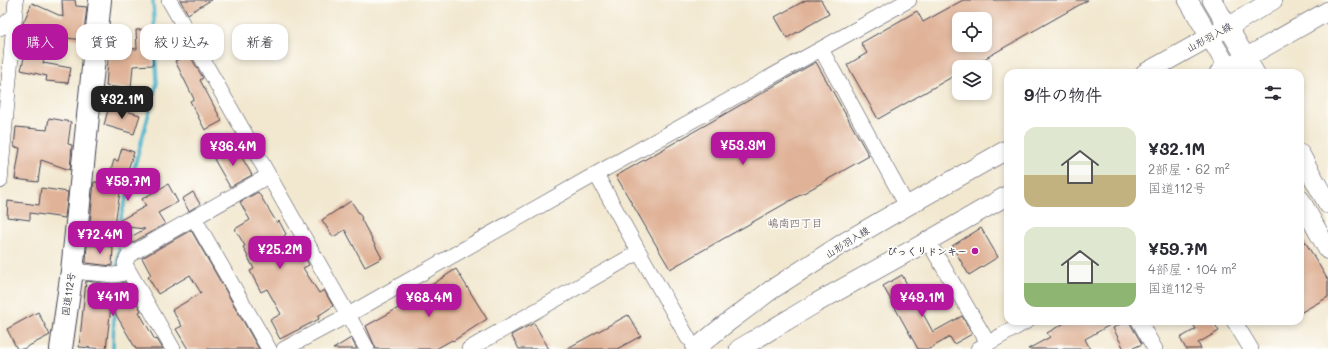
<!DOCTYPE html>
<html lang="ja">
<head>
<meta charset="utf-8">
<style>
	:root { --surface:#fff; --page:#f2f2f3; --text:#2b2b33; --muted:#7c7c81; --accent:#b5179e }
	body { margin:0; font-family:Mali,"Klee One",sans-serif; background:var(--page); color:var(--text); height:100vh; display:flex; flex-direction:column; font-size:15px; white-space:nowrap }
	* { box-sizing:border-box; margin:0 }
	p { font-size:13px; color:var(--muted) }
	.icon { flex:none; width:22px; height:22px; fill:none; stroke:currentColor; stroke-width:2; stroke-linecap:round; stroke-linejoin:round }
	.map { position:relative; flex:1; overflow:hidden }
	.details { position:absolute; left:1004px; top:69px; width:300px; height:256px; display:flex; flex-direction:column; background:var(--surface); border-radius:12px; box-shadow:0 2px 6px #0003 }
	.details>* { flex:none }
	.hud { position:absolute; left:12px; top:24px; width:380px; height:36px; display:flex; gap:8px }
	.fabs { position:absolute; left:952px; top:12px; display:grid; gap:8px }
	.fabs a { display:grid; place-items:center; width:40px; height:40px; border-radius:8px; background:var(--surface); box-shadow:0 2px 6px #0003; font-size:20px }
	.price { position:absolute; translate:-50% -34px; padding:0 9px; border-radius:8px; background:var(--accent); color:#fff; font-size:13px; line-height:26px; filter:drop-shadow(0 1px 2px #0008) }
	.price::after { content:''; position:absolute; left:50%; top:24px; width:12px; height:9px; margin-left:-6px; background:inherit; clip-path:polygon(0 0,100% 0,50% 100%) }
	.price.on { background:#222; color:#fff }
	ul { padding:0; list-style:none }
	li { display:flex; align-items:center; gap:12px; height:100px; padding:0 20px }
	li span { display:grid; place-items:center; flex:none; width:112px; height:80px; border-radius:12px; color:#555 }
	li>.icon { margin-inline-start:auto }
	span .icon { width:48px; height:48px; fill:#fffc; stroke-width:1 }
	li b { font-size:17px }
	h2 { display:flex; justify-content:space-between; align-items:center; height:48px; padding:0 20px; font-size:17px }
	.pill { padding:0 14px; border-radius:12px; background:var(--surface); box-shadow:0 2px 6px #0003; font-size:14px; line-height:36px }
	.pill.on { background:var(--accent); color:#fff }
	.map>svg:first-child { display:block }
</style>
</head>
<body>
<div class="map">
<svg width="1328" height="349" viewBox="0 0 1328 349">
	<rect width="100%" height="100%" fill="#fdfcf7"/>
	<filter id="ink" filterUnits="userSpaceOnUse"><feTurbulence type="fractalNoise" baseFrequency=".025" numOctaves="2"/><feDisplacementMap in="SourceGraphic" scale="8" xChannelSelector="R" yChannelSelector="G"/><feConvolveMatrix kernelMatrix="1 2 1 2 8 2 1 2 1" color-interpolation-filters="sRGB"/></filter>
	<filter id="wash" filterUnits="userSpaceOnUse"><feTurbulence type="fractalNoise" baseFrequency=".012" numOctaves="4" result="noise"/><feDisplacementMap in="SourceGraphic" scale="16" xChannelSelector="R" yChannelSelector="G"/><feGaussianBlur stdDeviation="0.9" result="paint"/><feColorMatrix in="noise" values="0 0 0 0 0 0 0 0 0 0 0 0 0 0 0 0 0 1.4 0 .05"/><feComposite in="paint" operator="in"/></filter>
	<g filter="url(#wash)">
		<rect width="100%" height="100%" fill="#f2e8d0"/>
		<g fill="none" stroke-linecap="round" stroke-linejoin="round">
			<path stroke="#4eb5cc" stroke-width="3.5" d="M117,270L121,217L157,83L153,0
				M113,349L114,308"/>
		</g>
		<g id="blocks">
			<path fill="#e0b398" fill-rule="evenodd" d="M62,0H75L76,6L87,7L83,40L59,37V39L50,37L30,28V25L22,32L23,23L32,3L63,17Z
				M180,0H211L188,14Z
				M806,0H821L829,14L787,38L775,17Z
				M963,0H1088L970,67H959V73L878,119L847,65L867,53L861,43L917,11L923,22ZM959,19H985V45H959Z
				M151,29L153,65L133,66L131,89L106,86L109,47L137,49L136,30Z
				M25,54L44,58L43,63L71,68L68,83L46,81L47,76L21,70Z
				M189,54L203,78L200,80L222,121L205,130L190,101L194,99L175,61Z
				M816,62L869,156L670,269L616,176Z
				M109,106L140,115L134,134L104,125Z
				M49,118L71,122L68,144L72,145L70,170L41,160L38,182L15,179L20,148L14,147L16,127L47,130Z
				M236,147L252,175L230,187L214,159Z
				M122,148L134,152L124,181L122,180L115,223L146,206L142,199L168,184L178,202L158,213L165,224L130,244L127,239L145,229L90,223L94,182L107,183L114,160L118,161Z
				M41,188L68,192L65,218L30,213V220L7,217L8,201L39,205Z
				M193,192L200,204L189,211L182,199Z
				M258,192L277,223L279,221L286,234L284,236L294,255L301,250L309,265L303,268L319,293L324,290L333,306L318,316L319,319L280,339L270,320L281,314L267,289L261,292L250,271L254,269L243,247L245,246L235,229L250,220L240,202Z
				M351,201L362,218L361,219L382,258L365,267L345,230L333,237L322,220Z
				M981,228L998,257L969,275L952,246Z
				M191,230L259,349H188L176,329L182,326L172,310L201,293L190,275L158,294L148,277L151,275L142,258Z
				M1300,233L1328,280V297L1300,313Z
				M87,245L113,247L112,266L86,263Z
				M456,269L487,319L453,341L452,340L436,349H376L366,326L402,306L401,305Z
				M902,275L933,332L962,316L972,334L954,344L950,337L929,349H918L883,286Z
				M86,281L110,284V286L125,282L141,311L139,312L155,340L157,339L163,349H136L111,306L106,349L79,347Z
				M38,312L50,335L23,349H17L7,329Z
				M628,315L641,336L617,349H566Z
				M1068,321H1117L1085,339L1090,349H1028L1050,337L1047,333Z
				M1126,321H1130L1131,325L1142,344L1131,349H1124L1113,328Z
				M1191,321H1213L1219,331L1198,343L1201,349H1186L1180,338L1196,329Z
				M534,323L549,349H519L511,335Z
				M351,338L357,349H333Z"/>
		</g>
	</g>
	<g filter="url(#ink)">
		<use href="#blocks" fill-opacity="0" stroke="#414051" stroke-width="1"/>
		<g fill="none" stroke-linecap="round" stroke-linejoin="round">
			<g stroke="#414051" stroke-width="16">
				<path id="minor" d="M169,0L348,315L284,349
					M0,28L14,16
					M821,49L907,206
					M0,181L16,0
					M194,218L269,349
					M928,241L988,343
					M639,252L688,338
					M72,271L113,275L121,274L127,268
					M1139,321L1155,349
					M1234,321L1251,349
					M173,349L127,268L125,263L129,255L268,176
					M367,349L348,315L596,174L909,0
					M469,349L639,252L596,174
					M978,349L1027,321"/>
			</g>
			<g stroke="#414051" stroke-width="20">
				<path id="major" d="M1188,0L1231,73
					M1212,0L1255,73
					M1145,73L1228,27L1273,0
					M1219,73L1328,11
					M1300,154L1328,204
					M1300,199L1328,250
					M695,349L723,326L771,290L845,242L907,206L1008,149
					M739,349L816,303L928,241L1008,195"/>
			</g>
			<g stroke="#414051" stroke-width="24">
				<path id="highway" d="M61,349L72,271L100,0"/>
			</g>
			<use href="#minor" stroke="#fff" stroke-width="15"/>
			<use href="#major" stroke="#fff" stroke-width="19"/>
			<use href="#highway" stroke="#fff" stroke-width="22"/>
		</g>
	</g>
	<circle fill="#b5179e" stroke="#fdfcf7" stroke-width="1.5" cx="975" cy="251" r="4"/>
	<g text-anchor="middle" dominant-baseline="central" stroke-width="3.5" stroke-linejoin="round" paint-order="stroke">
		<g font-size="10" fill="#22223b" stroke="#fdfcf7">
			<text transform="translate(1209 37) rotate(-29)">山形羽入線</text>
			<text transform="translate(847 242) rotate(-32)">山形羽入線</text>
			<text transform="translate(68 294) rotate(-82)">国道112号</text>
		</g>
		<g font-size="10" font-weight="bold" fill="#22223b" stroke="#fdfcf7" text-anchor="end">
			<text x="967" y="251">びっくりドンキー</text>
		</g>
		<g font-size="11" fill="#64555c" stroke="#fdfcf7">
			<text x="795" y="222">嶋南四丁目</text>
		</g>
	</g>
</svg>
<div class="fabs">
<a><svg class="icon" aria-label="locate" viewBox="0 0 24 24"><circle cx="12" cy="12" r="6"/><path d="M12 2v4M12 18v4M2 12h4M18 12h4"/></svg></a>
<a><svg class="icon" aria-label="layers" viewBox="0 0 24 24"><path d="M12 4l9 5-9 5-9-5zM3 14l9 5 9-5"/></svg></a>
</div>
<b class="price on" style="left:122px;top:120px">¥32.1M</b>
<b class="price" style="left:743px;top:166px">¥53.3M</b>
<b class="price" style="left:233px;top:167px">¥36.4M</b>
<b class="price" style="left:128px;top:202px">¥59.7M</b>
<b class="price" style="left:100px;top:255px">¥72.4M</b>
<b class="price" style="left:280px;top:270px">¥25.2M</b>
<b class="price" style="left:113px;top:317px">¥41M</b>
<b class="price" style="left:429px;top:318px">¥68.4M</b>
<b class="price" style="left:922px;top:318px">¥49.1M</b>
<div class="hud">
<a class="pill on">購入</a>
<a class="pill">賃貸</a>
<a class="pill">絞り込み</a>
<a class="pill">新着</a>
</div>
<section class="details">
<h2>9件の物件<svg class="icon" aria-label="filters" viewBox="0 0 24 24"><path d="M4 7h16M4 17h16"/><circle cx="9" cy="7" r="2"/><circle cx="15" cy="17" r="2"/></svg></h2>
<ul>
<li><span style="background:linear-gradient(#dfe7d0 60%,#c2b280 0)"><svg class="icon" aria-label="home" viewBox="0 0 24 24"><path d="M3 11l9-7 9 7M6 9v11h12V9"/></svg></span><div><b>¥32.1M</b><p>2部屋 · 62 m²</p><p>国道112号</p></div></li>
<li><span style="background:linear-gradient(#dfe7d0 70%,#8fb573 0)"><svg class="icon" aria-label="home" viewBox="0 0 24 24"><path d="M3 11l9-7 9 7M6 9v11h12V9"/></svg></span><div><b>¥59.7M</b><p>4部屋 · 104 m²</p><p>国道112号</p></div></li>
</ul>
</section>
</div>
</body>
</html>
